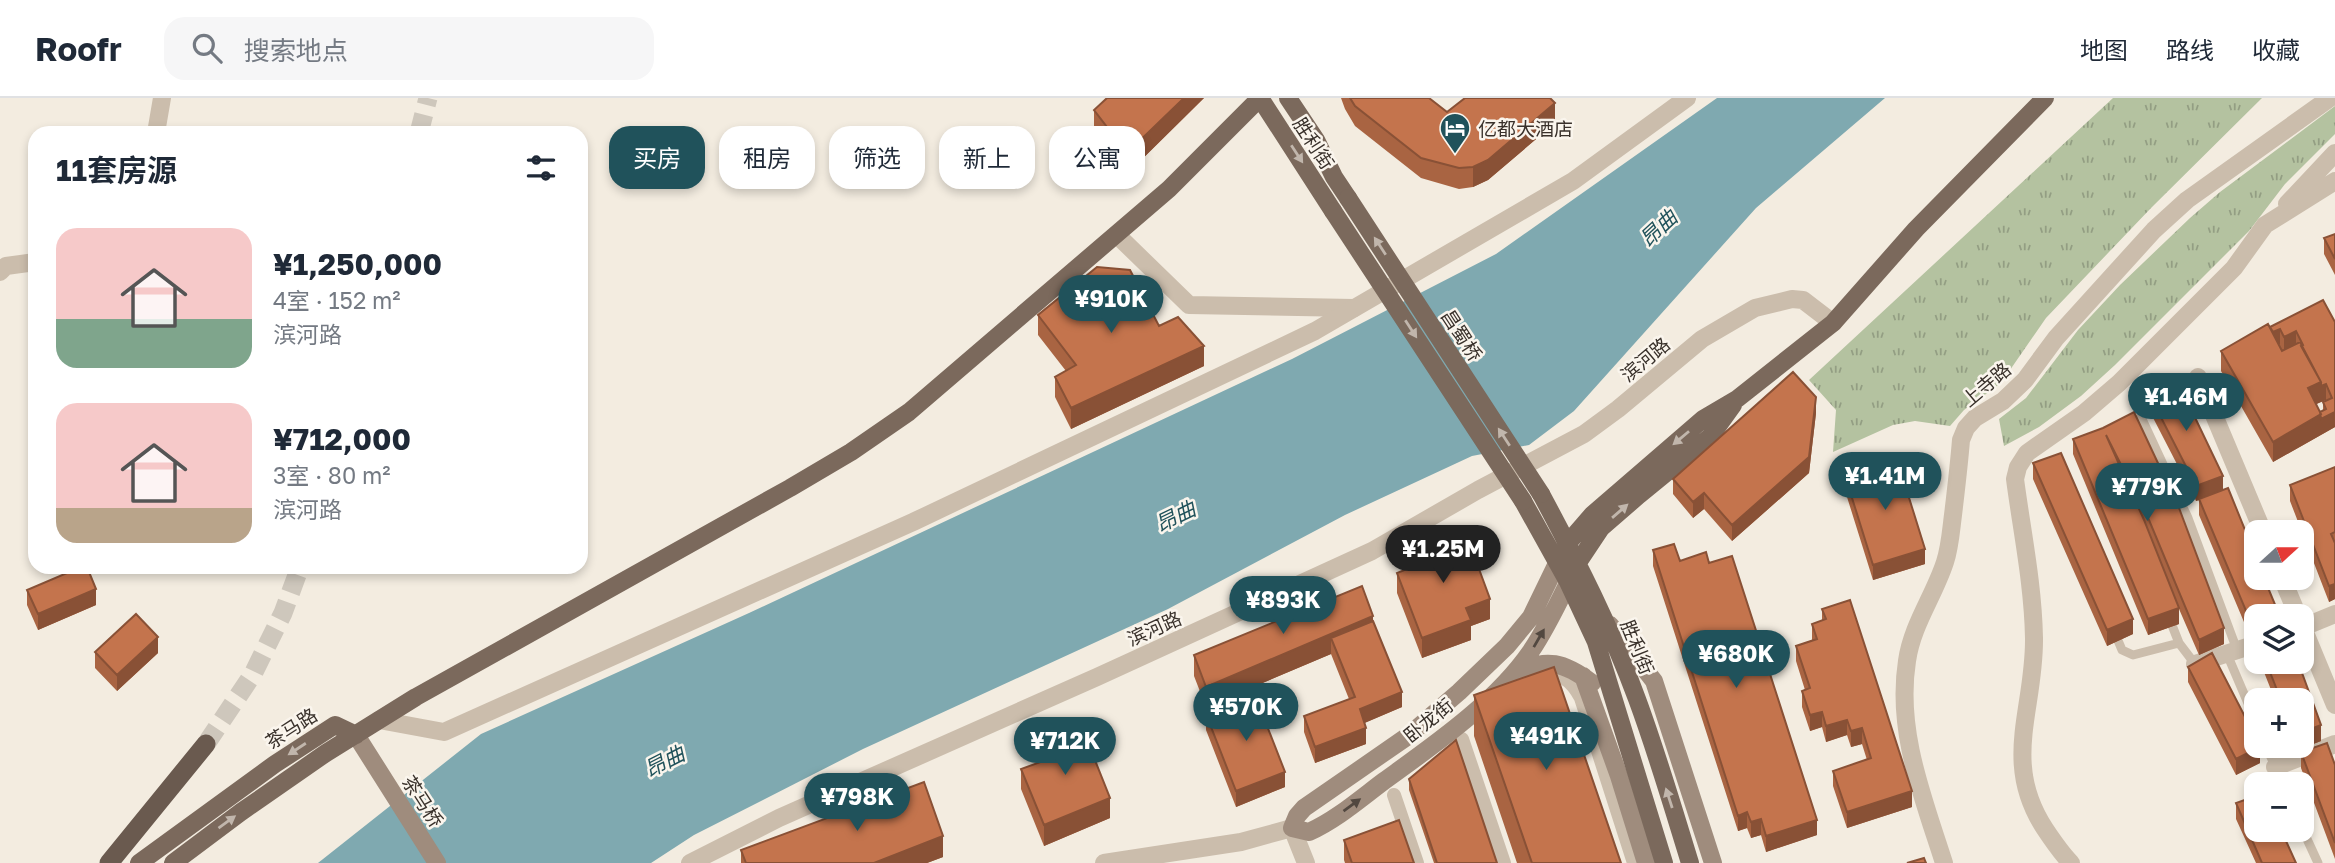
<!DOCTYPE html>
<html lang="zh">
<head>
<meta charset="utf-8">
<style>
	:root { --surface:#fff; --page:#f6f6f7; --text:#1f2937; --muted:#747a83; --line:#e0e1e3; --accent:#20525b }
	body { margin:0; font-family:"Golos Text","Noto Sans SC",sans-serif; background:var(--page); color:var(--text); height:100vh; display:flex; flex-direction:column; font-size:26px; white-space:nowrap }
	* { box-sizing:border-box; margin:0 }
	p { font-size:23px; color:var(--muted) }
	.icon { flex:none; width:38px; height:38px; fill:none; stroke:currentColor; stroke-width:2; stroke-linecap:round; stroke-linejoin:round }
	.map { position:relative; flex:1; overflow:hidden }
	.side { position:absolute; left:28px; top:28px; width:560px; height:448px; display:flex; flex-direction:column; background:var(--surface); border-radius:21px; box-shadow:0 4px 10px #0003 }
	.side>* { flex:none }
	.guide { position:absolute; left:609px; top:28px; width:665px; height:63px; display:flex; gap:14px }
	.needle { width:46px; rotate:69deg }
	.controls { position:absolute; left:2244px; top:422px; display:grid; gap:14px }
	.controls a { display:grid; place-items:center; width:70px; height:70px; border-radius:14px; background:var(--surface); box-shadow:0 4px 10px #0003; font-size:35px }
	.price { position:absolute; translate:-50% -60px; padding:0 16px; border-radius:24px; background:var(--accent); color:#fff; font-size:23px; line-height:46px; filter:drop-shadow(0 2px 4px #0008) }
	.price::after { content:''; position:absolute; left:50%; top:42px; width:21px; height:16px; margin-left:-10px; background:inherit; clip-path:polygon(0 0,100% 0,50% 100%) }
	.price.current { background:#222; color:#fff }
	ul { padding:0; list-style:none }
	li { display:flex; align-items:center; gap:21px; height:175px; padding:0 28px }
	li span { display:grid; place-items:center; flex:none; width:196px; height:140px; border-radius:21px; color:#555 }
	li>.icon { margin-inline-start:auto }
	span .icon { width:84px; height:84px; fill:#fffc; stroke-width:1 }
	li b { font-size:30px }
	h2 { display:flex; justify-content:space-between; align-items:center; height:84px; padding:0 28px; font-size:30px }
	.tag { padding:0 24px; border-radius:21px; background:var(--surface); box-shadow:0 4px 10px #0003; font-size:24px; line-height:63px }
	.tag.current { background:var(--accent); color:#fff }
	header { display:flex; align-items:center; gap:42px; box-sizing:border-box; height:98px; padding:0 35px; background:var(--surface); border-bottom:2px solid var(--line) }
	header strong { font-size:33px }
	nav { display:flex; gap:38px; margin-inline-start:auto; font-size:24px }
	.search { width:490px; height:63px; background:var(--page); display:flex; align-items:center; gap:18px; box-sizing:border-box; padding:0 24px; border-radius:21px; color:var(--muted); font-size:26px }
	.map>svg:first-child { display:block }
</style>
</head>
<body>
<header>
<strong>Roofr</strong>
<div class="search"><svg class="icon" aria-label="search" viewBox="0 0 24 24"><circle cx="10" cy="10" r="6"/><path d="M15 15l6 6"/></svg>搜索地点</div>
<nav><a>地图</a><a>路线</a><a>收藏</a></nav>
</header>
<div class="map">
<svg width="2335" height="765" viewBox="0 0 2335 765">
	<defs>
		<pattern id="grass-tufts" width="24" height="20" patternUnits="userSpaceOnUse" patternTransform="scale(1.75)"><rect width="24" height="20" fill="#b4c2a0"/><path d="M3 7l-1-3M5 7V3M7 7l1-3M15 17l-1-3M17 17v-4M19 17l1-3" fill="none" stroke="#939e83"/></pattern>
	</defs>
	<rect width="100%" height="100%" fill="#f3ece0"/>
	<path fill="url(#grass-tufts)" d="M2113,0H2262L2151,110L2046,220L2001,285L1964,312L1950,328L1915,323L1893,327L1833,354L1836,312L1809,282Z
		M2335,8V36L2285,86L2249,133L2115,267L2081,298L2039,329L2004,348L1999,321L2026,300L2078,232L2120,187L2190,120L2220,94Z"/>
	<path fill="#7fa9b0" d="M1717,0H1885L1756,110L1574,313L1529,347L1472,358L1345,417L1168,511L863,651L694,737L651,765H318L481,636L749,515L1292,261L1496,156Z"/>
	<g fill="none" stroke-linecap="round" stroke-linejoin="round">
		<path stroke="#cec7bc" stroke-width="19" stroke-dasharray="19 10" stroke-linecap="butt" d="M419,35L428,0
			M206,646L253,576L283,515L300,469"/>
		<path stroke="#cbbdac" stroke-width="9" d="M2141,319L2188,420L2237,552
			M2168,517L2179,545L2195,566
			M2114,533L2122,552L2133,557L2179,545
			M2227,556L2256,624
			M2266,648L2283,686
			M2301,728L2318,765"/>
		<path stroke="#cbbdac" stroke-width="14" d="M1540,580C1559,571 1572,583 1581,600L1634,765
			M1462,641L1504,765
			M1394,697L1417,765"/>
		<path stroke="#cbbdac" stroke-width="18" d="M156,35L162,0
			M1117,137L1189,207L1354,210
			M0,174L6,168L35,164
			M2198,279L2263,434
			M2282,480L2298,518
			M2301,525L2335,607
			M2301,530L2335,516
			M2195,566L2256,546
			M2275,669L2335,646
			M1292,730L1306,765
			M690,765L779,720L1097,579L1372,453L1478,392L1584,336L1618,311L1702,241L1755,210L1792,201L1803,202L1833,225"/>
		<path stroke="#cbbdac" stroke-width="18" d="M2287,106L2335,55
			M379,622L444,634L913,424L1315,233L1573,83L1687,0
			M1104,765L1241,744L1292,730
			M1944,765C1923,699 1896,633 1907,563C1912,527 1934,498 1945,464C1950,449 1951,432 1953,417C1956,392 1959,367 1961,342L1966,330L1975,320L2003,303L2025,282L2056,240L2154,132L2187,102L2330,0
			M2071,765C2061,755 2053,743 2045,731C2001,664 2035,611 2034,540C2033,486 2022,434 2015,381L2018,369L2027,355L2084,315L2119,285L2234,170L2265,127L2335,83"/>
		<path stroke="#9f8c7d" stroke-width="18" d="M1563,453L1531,519L1507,548L1459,594L1408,638L1304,710L1297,718L1292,730L1309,734C1336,722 1360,701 1384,683C1435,646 1495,605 1531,553C1548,528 1561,499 1574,473
			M1610,527L1654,583L1713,765
			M1515,576C1546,558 1565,565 1592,585
			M1583,578L1619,678L1646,765
			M356,637L437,765"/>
		<path stroke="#7b695c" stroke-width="18" d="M1288,0L1316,42L1334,79L1348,100
			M1541,396C1577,463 1611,530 1637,601C1657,655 1673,710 1690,765
			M1523,403L1568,484L1596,544L1664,765
			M1567,446L1593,416L1703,321L1737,301L1833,225L1916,131L2045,0
			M1577,466L1601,430L1639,397L1710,339L1733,307
			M139,765L275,666L335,627L356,637
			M173,765L241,714L326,655L416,599L790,390L851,354L909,314L1169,91L1260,0L1333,113"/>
		<path stroke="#6a5a4f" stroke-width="19" d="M109,765L206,646"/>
		<path stroke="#7b695c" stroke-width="18" d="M1348,100L1541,396
			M1333,113L1523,403"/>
	</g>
	<path fill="#a96442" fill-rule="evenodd" d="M1204,0L1127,76L1094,33V12Z
		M1341,0H1429L1447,14L1555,25L1488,82L1473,89L1459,91L1421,80L1355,28L1345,11Z
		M2335,136V177L2324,156V140Z
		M2323,202L2335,329L2273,364L2221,273V253L2270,229ZM2326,302V303L2323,304V313L2320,314L2316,306Z
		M1038,217L1159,228L1204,268L1071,331L1055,299V279L1066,273L1038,237Z
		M2148,294L2223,392L2276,518H2256V533L2249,536L2199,417V402L2196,403L2148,310Z
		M1816,315L1809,375L1732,443L1704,411L1693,420L1673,396V381Z
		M2103,330L2224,546L2199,557L2179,511V526L2148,537L2073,356V341Z
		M2033,365L2133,536L2107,548L2033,381Z
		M1859,369L1925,466L1873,482L1847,399V384L1859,380Z
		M2335,369V501L2329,504L2290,403V387Z
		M1653,452L1680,463L1709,465L1817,737L1766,754L1761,737L1751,740L1747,730L1738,733L1653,468Z
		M1412,453L1490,521L1471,528V542L1422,560L1397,495V475L1412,469Z
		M27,492L96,507L38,532L27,507Z
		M1822,511L1912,709L1847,730L1833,688V673L1867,662L1862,646L1851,649L1847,637L1826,644L1822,629L1810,633L1802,609V593L1805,592L1796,563V548L1812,542V526L1822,522Z
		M1373,523L1402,609L1364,625L1366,646L1315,665L1304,634V618L1349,601L1331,556L1206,609L1194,578V557Z
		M95,554L158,555L117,593L95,570Z
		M2260,564H2298L2321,643L2295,653L2292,648H2301V602H2275Z
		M2188,569L2260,665L2236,677L2188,584Z
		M1474,597L1621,765H1517L1474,638Z
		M1206,616L1285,689L1236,709L1206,632Z
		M1038,643L1110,720L1044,748L1021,691V671L1039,665Z
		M2301,654L2335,667V761L2301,670Z
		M1409,681L1497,765H1434L1409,692Z
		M2236,705L2296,765H2256L2236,721Z
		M1344,742L1414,765H1345L1344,762Z
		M741,752L943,759L927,765H741Z"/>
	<path fill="#895136" d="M1184,0H1204L1127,76V55Z
		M1555,5V25L1488,82L1473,89V69Z
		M2280,231V246L2271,250V235Z
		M2296,233V248L2284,254V239Z
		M1204,248V268L1071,331V310Z
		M2321,284V304L2308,310V290Z
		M2326,286V302L2321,304V288Z
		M1816,299V315L1809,375L1732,443V427Z
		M2335,314V329L2273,364V344L2321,316Z
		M2223,378V393L2196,403V388Z
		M1704,395V411L1693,420V404Z
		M1925,451V466L1873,482V467Z
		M2335,486V501L2329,504V488Z
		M96,491V507L38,532V516Z
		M1490,501V521L1471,528V542L1422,560V540L1466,510Z
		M2276,509V518H2256V533L2249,536V520Z
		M2179,510V526L2148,537V521Z
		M1373,518V539L1331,540V556L1206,609V589Z
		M2133,521V536L2107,548V532Z
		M2224,530V546L2199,557V542Z
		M158,539V555L117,593V577Z
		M1402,594V609L1360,627V611Z
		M1822,614V629L1810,633V617Z
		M1847,622V637L1826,644V628Z
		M2321,627V643L2295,653V648H2301V635Z
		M1366,630V646L1315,665V649Z
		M1862,630V646L1851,649V633Z
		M2260,649V665L2236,677V661Z
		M1285,674V689L1236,709V693Z
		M1912,693V709L1847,730V714Z
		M1110,700V720L1044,748V727Z
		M1747,714V730L1738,733V718Z
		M1761,721V737L1751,740V724Z
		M1817,722V737L1766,754V738Z
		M943,738V759L927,765H874Z"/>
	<path fill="#c4744d" stroke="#895136" stroke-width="2" d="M1107,0H1184L1127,55L1094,12Z
		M1350,0H1429L1447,14L1465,0H1550L1555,5L1488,62L1473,69L1459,70L1421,60L1355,8Z
		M2335,136V161L2324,140Z
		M1097,169L1130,172L1159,228L1178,219L1204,248L1071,310L1055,279L1076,267L1038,217Z
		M2323,202L2335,224V314L2321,321L2320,314L2326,311L2323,304L2332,300L2326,286L2321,288V284L2301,248L2303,247L2296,233L2284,239L2280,231L2273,234L2270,229Z
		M2268,226L2282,253L2300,244L2321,284L2308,290L2321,316L2273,344L2221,253Z
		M1793,274L1816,299L1809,359L1732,427L1704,395L1693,404L1673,381Z
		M2177,282L2223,378L2196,388L2148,294Z
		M2134,314L2179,410L2224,530L2199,542L2149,422L2106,337L2144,422L2179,510L2148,521L2073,341L2103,330Z
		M2061,355L2133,521L2107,532L2033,365Z
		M1896,358L1925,451L1873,467L1847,384L1863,379L1859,369Z
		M2335,369V434L2331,436L2335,445V486L2329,488L2290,387Z
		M2228,390L2256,459V480H2264L2276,509L2249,520L2199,401Z
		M1465,433L1490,501L1466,510L1471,522L1422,540L1397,475L1417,467L1412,453Z
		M1674,446L1680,463L1706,454L1709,465L1732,458L1817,722L1766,738L1761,721L1751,724L1747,714L1738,718L1653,452Z
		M81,469H87L96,491L38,516L27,492Z
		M1362,488L1373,518L1206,589L1194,557Z
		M1850,502L1912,693L1847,714L1833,673L1871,660L1862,630L1851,633L1847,622L1826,628L1822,614L1810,617L1802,593L1810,590L1796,548L1817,541L1812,526L1826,521L1822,511Z
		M136,516L158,539L117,577L95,554Z
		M1373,523L1402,594L1360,611L1366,630L1315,649L1304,618L1355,599L1331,540Z
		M2212,555L2256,640V648H2259L2260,649L2236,661L2188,569Z
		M2266,564H2298L2321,627L2301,635V602H2281Z
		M1554,569L1621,765H1532L1474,597Z
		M1255,597L1285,674L1236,693L1206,616Z
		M1081,627L1110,700L1044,727L1021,671L1046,662L1038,643Z
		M1456,642L1497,765H1437L1409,681Z
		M2327,645L2335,667V745L2301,654Z
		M924,684L943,738L874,765H746L741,752Z
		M2256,698V732H2281L2296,765H2262L2236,705Z
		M1399,722L1414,765H1352L1344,742Z
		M1924,760L1926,765H1907Z"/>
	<defs><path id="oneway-solid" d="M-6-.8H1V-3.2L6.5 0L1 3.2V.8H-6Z" transform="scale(1.75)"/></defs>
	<g fill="#c1b6ac">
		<use href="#oneway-solid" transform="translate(1297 56) rotate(57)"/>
		<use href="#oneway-solid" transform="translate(1380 148) rotate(-123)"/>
		<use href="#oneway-solid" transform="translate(1411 231) rotate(57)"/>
		<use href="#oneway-solid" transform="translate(1504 339) rotate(-123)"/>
		<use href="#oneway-solid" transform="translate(1681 340) rotate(140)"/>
		<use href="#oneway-solid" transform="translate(1620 413) rotate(-41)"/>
		<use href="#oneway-solid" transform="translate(297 651) rotate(147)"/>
		<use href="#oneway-solid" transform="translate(1669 700) rotate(-108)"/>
		<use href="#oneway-solid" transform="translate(227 724) rotate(-36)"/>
	</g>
	<g fill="#524840">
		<use href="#oneway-solid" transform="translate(1539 540) rotate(-60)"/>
		<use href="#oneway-solid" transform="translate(1352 707) rotate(-36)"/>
	</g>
	<defs>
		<g id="hotel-pin" transform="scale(1.575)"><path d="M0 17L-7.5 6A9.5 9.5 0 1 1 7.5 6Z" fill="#20525b" stroke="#faf5ed"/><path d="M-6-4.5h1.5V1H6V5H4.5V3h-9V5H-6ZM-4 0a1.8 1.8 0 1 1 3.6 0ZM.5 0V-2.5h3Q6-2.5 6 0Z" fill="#fff"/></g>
	</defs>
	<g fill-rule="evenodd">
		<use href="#hotel-pin" x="1455" y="30"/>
	</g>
	<g text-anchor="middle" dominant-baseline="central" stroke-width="5" stroke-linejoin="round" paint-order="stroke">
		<g font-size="19" fill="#39312b" stroke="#faf5ed" text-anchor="start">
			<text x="1478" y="30">亿都大酒店</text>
		</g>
		<g font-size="19" fill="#39312b" stroke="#faf5ed">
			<text transform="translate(1314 45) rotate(57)">胜利街</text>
			<text transform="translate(1462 237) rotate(57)">昌蜀桥</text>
			<text transform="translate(1645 261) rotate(-40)">滨河路</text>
			<text transform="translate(1986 286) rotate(-40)">上寺路</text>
			<text transform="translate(1154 530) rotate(-24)">滨河路</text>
			<text transform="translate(1638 549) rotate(68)">胜利街</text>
			<text transform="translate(1428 622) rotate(-39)">卧龙街</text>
			<text transform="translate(291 630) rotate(-33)">茶马路</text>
			<text transform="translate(423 703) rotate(57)">茶马桥</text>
		</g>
		<g font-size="21" font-style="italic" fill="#20525b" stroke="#faf5ed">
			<text transform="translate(1658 130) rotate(-43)">昂曲</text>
			<text transform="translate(1175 418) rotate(-26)">昂曲</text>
			<text transform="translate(664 663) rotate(-27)">昂曲</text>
		</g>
	</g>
</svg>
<div class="controls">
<a><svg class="needle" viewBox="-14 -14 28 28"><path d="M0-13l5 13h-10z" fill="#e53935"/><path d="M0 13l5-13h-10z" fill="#747a83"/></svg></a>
<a><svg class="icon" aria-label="layers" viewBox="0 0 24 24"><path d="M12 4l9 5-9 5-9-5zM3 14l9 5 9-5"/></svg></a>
<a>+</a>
<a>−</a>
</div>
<b class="price" style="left:1111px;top:237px">¥910K</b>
<b class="price" style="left:2186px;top:335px">¥1.46M</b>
<b class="price" style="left:1885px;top:414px">¥1.41M</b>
<b class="price" style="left:2147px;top:425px">¥779K</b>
<b class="price current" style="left:1443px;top:487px">¥1.25M</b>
<b class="price" style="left:1283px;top:538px">¥893K</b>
<b class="price" style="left:1736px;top:592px">¥680K</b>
<b class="price" style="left:1246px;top:645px">¥570K</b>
<b class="price" style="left:1546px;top:674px">¥491K</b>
<b class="price" style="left:1065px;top:679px">¥712K</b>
<b class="price" style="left:857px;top:735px">¥798K</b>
<div class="guide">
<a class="tag current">买房</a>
<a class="tag">租房</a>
<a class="tag">筛选</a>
<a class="tag">新上</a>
<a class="tag">公寓</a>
</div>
<section class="side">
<h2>11套房源<svg class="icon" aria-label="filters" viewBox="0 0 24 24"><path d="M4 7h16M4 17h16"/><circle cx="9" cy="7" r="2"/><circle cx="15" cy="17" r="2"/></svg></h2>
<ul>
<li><span style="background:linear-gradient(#f6c9c9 65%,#7fa58c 0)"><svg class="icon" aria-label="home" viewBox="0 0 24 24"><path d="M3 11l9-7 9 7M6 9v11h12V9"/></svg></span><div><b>¥1,250,000</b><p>4室 · 152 m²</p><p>滨河路</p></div></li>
<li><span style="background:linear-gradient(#f6c9c9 75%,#b9a48a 0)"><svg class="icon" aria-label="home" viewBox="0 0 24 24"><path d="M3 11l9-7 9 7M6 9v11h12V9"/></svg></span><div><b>¥712,000</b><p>3室 · 80 m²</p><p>滨河路</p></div></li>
</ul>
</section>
</div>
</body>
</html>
